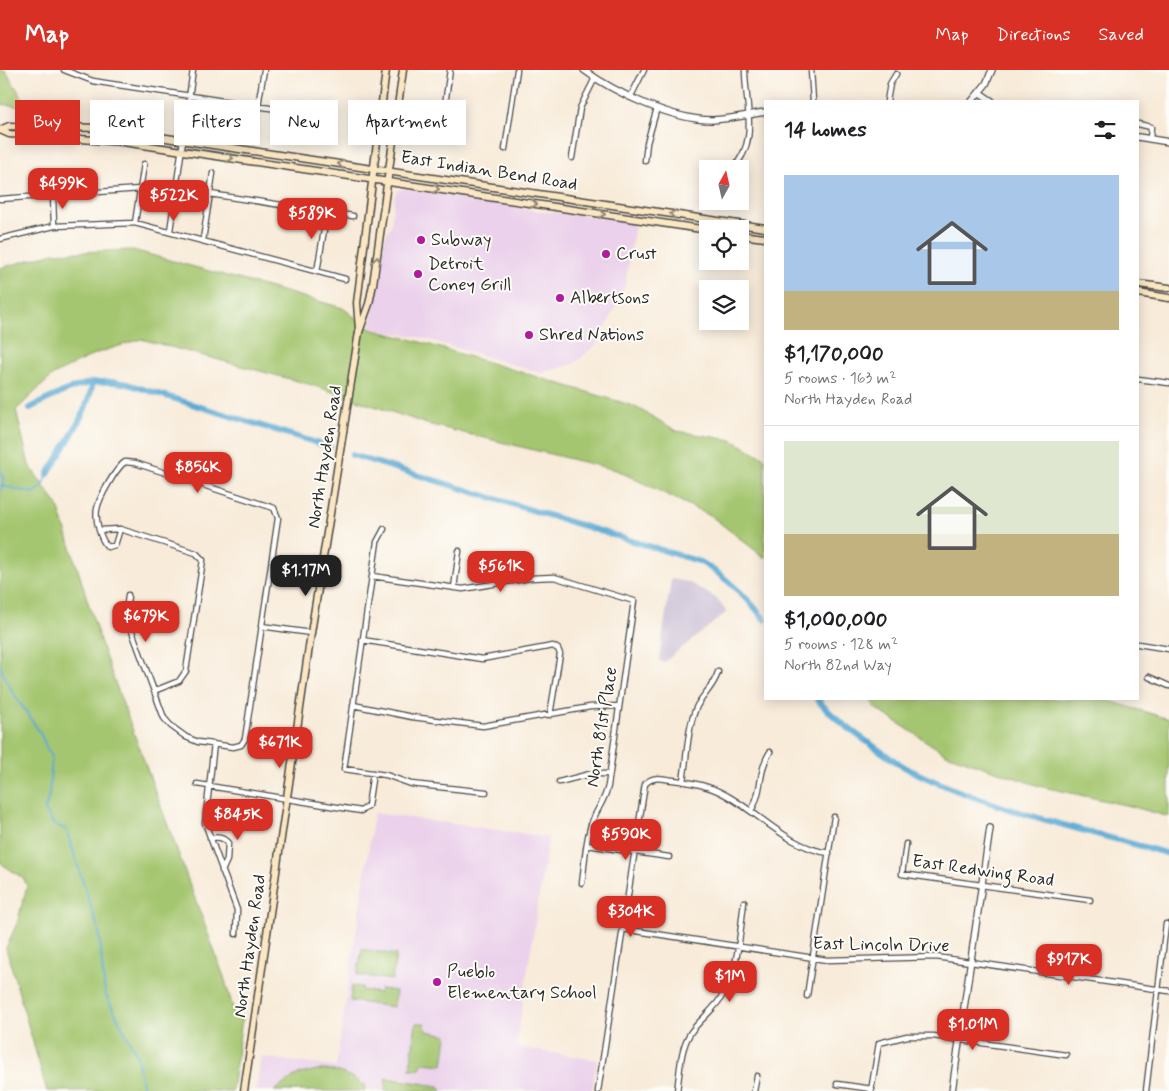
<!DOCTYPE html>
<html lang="en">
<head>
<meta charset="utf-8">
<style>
	:root { --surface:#fff; --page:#f2f2f2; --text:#202124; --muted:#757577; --line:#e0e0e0; --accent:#d93025 }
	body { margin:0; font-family:Mynerve,sans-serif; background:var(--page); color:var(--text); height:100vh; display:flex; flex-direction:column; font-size:19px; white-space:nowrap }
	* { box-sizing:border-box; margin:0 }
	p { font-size:16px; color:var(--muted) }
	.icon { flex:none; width:28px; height:28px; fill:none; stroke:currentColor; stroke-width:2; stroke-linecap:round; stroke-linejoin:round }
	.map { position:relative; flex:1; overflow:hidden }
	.drawer { position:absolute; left:764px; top:30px; width:375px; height:600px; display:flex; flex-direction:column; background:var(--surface); border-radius:0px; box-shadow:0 2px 12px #0003 }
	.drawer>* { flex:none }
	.hud { position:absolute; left:15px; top:30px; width:475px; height:45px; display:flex; gap:10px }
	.needle { width:32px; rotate:8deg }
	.controls { position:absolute; left:699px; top:90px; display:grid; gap:10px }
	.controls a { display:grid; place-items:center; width:50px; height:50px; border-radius:0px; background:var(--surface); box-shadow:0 2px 12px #0003; font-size:25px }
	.price { position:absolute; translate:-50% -42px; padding:0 11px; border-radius:10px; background:var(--accent); color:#fff; font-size:16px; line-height:32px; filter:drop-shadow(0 1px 2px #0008) }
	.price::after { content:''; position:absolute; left:50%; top:30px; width:15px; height:11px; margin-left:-8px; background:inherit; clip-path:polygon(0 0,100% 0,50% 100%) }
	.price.active { background:#222; color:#fff }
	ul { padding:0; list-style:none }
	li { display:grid; align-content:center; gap:10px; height:265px; padding:0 20px }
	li+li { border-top:1px solid var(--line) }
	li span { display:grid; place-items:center; height:155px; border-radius:0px; color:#555 }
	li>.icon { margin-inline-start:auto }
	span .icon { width:90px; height:90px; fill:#fffc; stroke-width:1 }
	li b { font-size:21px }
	h2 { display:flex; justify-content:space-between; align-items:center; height:60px; padding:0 20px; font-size:21px }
	.pill { padding:0 18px; border-radius:0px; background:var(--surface); box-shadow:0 2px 12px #0003; font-size:18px; line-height:45px }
	.pill.active { background:var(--accent); color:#fff }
	header { display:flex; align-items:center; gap:30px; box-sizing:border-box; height:70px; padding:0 25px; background:var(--accent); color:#fff }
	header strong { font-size:24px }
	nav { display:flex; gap:28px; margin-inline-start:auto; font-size:18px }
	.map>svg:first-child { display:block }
</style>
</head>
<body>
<header>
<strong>Map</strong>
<nav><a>Map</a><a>Directions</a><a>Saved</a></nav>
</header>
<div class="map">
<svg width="1169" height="1021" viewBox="0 0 1169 1021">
	<rect width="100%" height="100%" fill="#fdfcf7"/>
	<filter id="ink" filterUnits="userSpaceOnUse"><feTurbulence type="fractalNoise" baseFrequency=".02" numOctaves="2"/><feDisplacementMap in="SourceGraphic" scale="10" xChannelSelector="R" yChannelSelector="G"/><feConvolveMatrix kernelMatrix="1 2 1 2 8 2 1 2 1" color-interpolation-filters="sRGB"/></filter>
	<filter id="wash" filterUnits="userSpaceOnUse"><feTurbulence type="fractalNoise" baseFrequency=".0096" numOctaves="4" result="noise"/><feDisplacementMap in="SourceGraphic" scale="20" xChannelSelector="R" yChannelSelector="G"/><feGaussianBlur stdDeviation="1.12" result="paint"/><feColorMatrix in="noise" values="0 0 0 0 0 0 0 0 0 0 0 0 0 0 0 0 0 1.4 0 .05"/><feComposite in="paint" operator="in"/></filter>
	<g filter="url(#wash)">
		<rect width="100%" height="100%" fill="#f8ebd9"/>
		<path fill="#ebd1eb" d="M404,118L497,132L518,138L544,142H565L635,153L625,216L599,272L574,294L541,303L419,267L370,259L384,171L391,155L395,125L398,120Z
			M374,743L548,767L516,977L597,990L592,1021H256L261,987L336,997Z"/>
		<path fill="#cbbfd5" d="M671,509L688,512L716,528L727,542L664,592L659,591Z"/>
		<path fill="#a5c66f" stroke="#68784d" d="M0,0H5L29,38L0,34Z
			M133,180L343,238L370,259L417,271L634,336L677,361L732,370L765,388V488L711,446L616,400L427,354L312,315L141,269L97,283L53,305L16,340L29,395L58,436L103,580L224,907L236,948L242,949L232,1021H47L6,878L17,853L27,816L24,809L2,794L0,786V198L54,183Z
			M870,629H1103L1169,649V747L1134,737L1039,716L946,684L875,638Z
			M362,879L396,885L392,910L357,905Z
			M352,916L362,917V920L379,923L380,919L396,921L394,937L350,931Z
			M416,953H425L426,961L447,965L443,995L423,993L419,999H410Z
			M317,1000C336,999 351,1005 365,1016V1021H274L296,1005Z
			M386,1008L439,1016L442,1021H385Z"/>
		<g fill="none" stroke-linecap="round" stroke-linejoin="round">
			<path stroke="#59a9d3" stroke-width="2" d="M0,398L4,411L0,421
				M2,416L34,423L41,418L48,404
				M0,594C8,622 28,641 41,665C45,673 46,679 52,686L49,725L45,740L54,755L66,759L99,862L105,924L137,985L143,1021"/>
			<path stroke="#59a9d3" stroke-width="6" d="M30,338C64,321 88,306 127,314L330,377
				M352,385L701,492C726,507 747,527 765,550
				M48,404C65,375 87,345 93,312
				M817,629C831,646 850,660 869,673C882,682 895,692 910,700C991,740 1082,759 1169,784"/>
		</g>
	</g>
	<g filter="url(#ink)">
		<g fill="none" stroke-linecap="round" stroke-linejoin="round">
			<g stroke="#4a4845" stroke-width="7">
				<path id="minor" d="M64,0L93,11L105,13L316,45L330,42
					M811,0L813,31
					M631,26L644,0
					M887,31L890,14L896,4
					M258,36L264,0
					M1138,54L1151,57L1150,69
					M440,68L450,0
					M505,79L517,0
					M572,88L580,38L595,8
					M645,91L647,73L657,38
					M732,99C760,72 745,34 745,0
					M210,124L353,146
					M53,125L54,156
					M0,129L140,119
					M135,153L144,94
					M170,161L193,0
					M0,169L54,156L135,153L345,209
					M203,170L213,103
					M317,202L327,142
					M1138,309L1169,313
					M120,459L115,475L108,477C100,470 95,449 97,439C99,428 116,398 125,392L135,393L274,438L278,448L245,669L241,675L233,677L198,672L186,667L171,656L164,648L130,556L126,543L128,525
					M384,459L377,472L344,699L386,705L411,714L486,722
					M100,460L120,459L196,483L203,490L186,601L179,611L154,621
					M372,506L463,519L530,508L554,507L634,531L608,716C605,730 597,739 592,752C585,770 585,793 582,813
					M454,518L459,481
					M261,556L311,563
					M362,570L482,589L553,576L558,579L560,584L550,645
					M1138,574L1169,579
					M1149,607L1169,616
					M353,635L412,647L483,656L590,637L619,636
					M214,674L205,753L237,840L236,864
					M683,711C687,688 687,660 696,638C702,625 714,617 718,602
					M559,712L590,704H609
					M197,714L361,741L368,736L373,703
					M751,741C763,722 758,700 770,682
					M210,768C218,767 223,767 228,773L227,790L222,801
					M906,774L902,804L1090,830
					M587,775L669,787
					M623,859L827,890L936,887L1169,921
					M807,926L834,747
					M837,1014L872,1019
					M598,1021L645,714C653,705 663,709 673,710C690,712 707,715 722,723C758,741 788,778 829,783
					M677,1021C680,1002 680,978 691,962C702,947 717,938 725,921C739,894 740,861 744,832
					M754,1021L757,1006
					M871,1021L879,973L907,966H933L1066,985
					M1146,1021L1166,854"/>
			</g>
			<g stroke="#4a4845" stroke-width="8">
				<path id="tertiary" d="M584,0C615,23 673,50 712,50C730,49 747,45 765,42
					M980,23L992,31
					M972,31L986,14L992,0
					M1138,67L1169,72
					M952,1021L990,758"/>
			</g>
			<g stroke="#4a4845" stroke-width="9">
				<path id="secondary" d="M0,60L9,56L100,58L765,158
					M0,60L9,64L123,72L708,160
					M740,165L765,168
					M1138,214L1169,218
					M1138,223L1169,228
					M359,259L357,233L386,0
					M244,1021L311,563L359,262L369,234L373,214L403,0"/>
			</g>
			<use href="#minor" stroke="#fff" stroke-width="4.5"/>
			<use href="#tertiary" stroke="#fff" stroke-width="5.5"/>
			<use href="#secondary" stroke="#fbe7c3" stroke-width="6"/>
		</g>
		<defs><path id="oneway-chevron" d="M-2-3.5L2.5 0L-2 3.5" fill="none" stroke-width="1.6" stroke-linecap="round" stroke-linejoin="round" transform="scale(1.25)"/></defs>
		<g stroke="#938977">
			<use href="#oneway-chevron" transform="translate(230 88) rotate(9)"/>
			<use href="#oneway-chevron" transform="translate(341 94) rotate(-171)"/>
			<use href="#oneway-chevron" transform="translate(436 119) rotate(9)"/>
			<use href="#oneway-chevron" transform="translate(534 134) rotate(9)"/>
			<use href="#oneway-chevron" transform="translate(602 144) rotate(9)"/>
			<use href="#oneway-chevron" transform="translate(673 144) rotate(-171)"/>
			<use href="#oneway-chevron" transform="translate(377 190) rotate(-81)"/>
		</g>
	</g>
	<g fill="#b5179e" stroke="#fdfcf7" stroke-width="2">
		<circle cx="421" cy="170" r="5"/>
		<circle cx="606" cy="184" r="5"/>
		<circle cx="418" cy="204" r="5"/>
		<circle cx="560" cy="228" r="5"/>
		<circle cx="529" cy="265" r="5"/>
		<circle cx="437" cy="912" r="5"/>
	</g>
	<g text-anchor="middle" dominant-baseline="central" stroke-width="4" stroke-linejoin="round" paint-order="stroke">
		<g font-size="18" fill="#2b2b2b" stroke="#fdfcf7">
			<text transform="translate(489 101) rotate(9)">East Indian Bend Road</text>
			<text transform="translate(325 387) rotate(-81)">North Hayden Road</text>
			<text transform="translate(602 657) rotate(-81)">North 81st Place</text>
			<text transform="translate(983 801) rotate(8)">East Redwing Road</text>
			<text transform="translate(881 875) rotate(1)">East Lincoln Drive</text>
			<text transform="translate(250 876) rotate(-82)">North Hayden Road</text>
		</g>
		<g font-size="18" fill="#2b2b2b" stroke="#fdfcf7" text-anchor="start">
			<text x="431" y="170">Subway</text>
			<text x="616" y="184">Crust</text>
			<text x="428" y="194">Detroit<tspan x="428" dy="21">Coney Grill</tspan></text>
			<text x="570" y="228">Albertsons</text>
			<text x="539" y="265">Shred Nations</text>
			<text x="447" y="902">Pueblo<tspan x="447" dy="21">Elementary School</tspan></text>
		</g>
	</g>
</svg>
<div class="controls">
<a><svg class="needle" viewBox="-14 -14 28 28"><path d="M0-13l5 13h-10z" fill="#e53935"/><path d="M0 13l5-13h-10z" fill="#757577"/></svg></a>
<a><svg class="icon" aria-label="locate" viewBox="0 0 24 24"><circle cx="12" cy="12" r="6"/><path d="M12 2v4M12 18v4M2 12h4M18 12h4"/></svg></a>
<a><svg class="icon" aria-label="layers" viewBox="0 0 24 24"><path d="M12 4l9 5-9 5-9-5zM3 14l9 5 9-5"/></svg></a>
</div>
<b class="price" style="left:63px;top:140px">$499K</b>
<b class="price" style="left:174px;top:152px">$522K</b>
<b class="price" style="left:312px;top:170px">$589K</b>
<b class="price" style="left:198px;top:424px">$856K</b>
<b class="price" style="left:501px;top:523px">$561K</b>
<b class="price active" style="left:306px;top:527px">$1.17M</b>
<b class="price" style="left:146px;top:573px">$679K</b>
<b class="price" style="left:280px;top:699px">$671K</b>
<b class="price" style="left:238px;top:771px">$845K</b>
<b class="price" style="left:626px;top:791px">$590K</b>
<b class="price" style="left:631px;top:868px">$304K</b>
<b class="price" style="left:1069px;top:916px">$917K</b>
<b class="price" style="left:730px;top:933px">$1M</b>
<b class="price" style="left:973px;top:981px">$1.01M</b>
<div class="hud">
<a class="pill active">Buy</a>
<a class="pill">Rent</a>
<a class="pill">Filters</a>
<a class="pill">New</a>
<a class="pill">Apartment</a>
</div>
<section class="drawer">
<h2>14 homes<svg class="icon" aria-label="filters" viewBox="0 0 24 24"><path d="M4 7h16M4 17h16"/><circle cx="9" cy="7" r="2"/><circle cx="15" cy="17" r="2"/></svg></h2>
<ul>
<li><span style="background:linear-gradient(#a9c7e8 75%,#c2b280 0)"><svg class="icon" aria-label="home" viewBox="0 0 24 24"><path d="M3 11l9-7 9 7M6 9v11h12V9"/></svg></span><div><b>$1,170,000</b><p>5 rooms · 163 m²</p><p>North Hayden Road</p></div></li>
<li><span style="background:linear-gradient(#dfe7d0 60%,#c2b280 0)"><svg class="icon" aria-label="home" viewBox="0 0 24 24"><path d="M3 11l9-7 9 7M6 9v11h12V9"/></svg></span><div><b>$1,000,000</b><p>5 rooms · 128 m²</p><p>North 82nd Way</p></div></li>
</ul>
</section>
</div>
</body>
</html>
